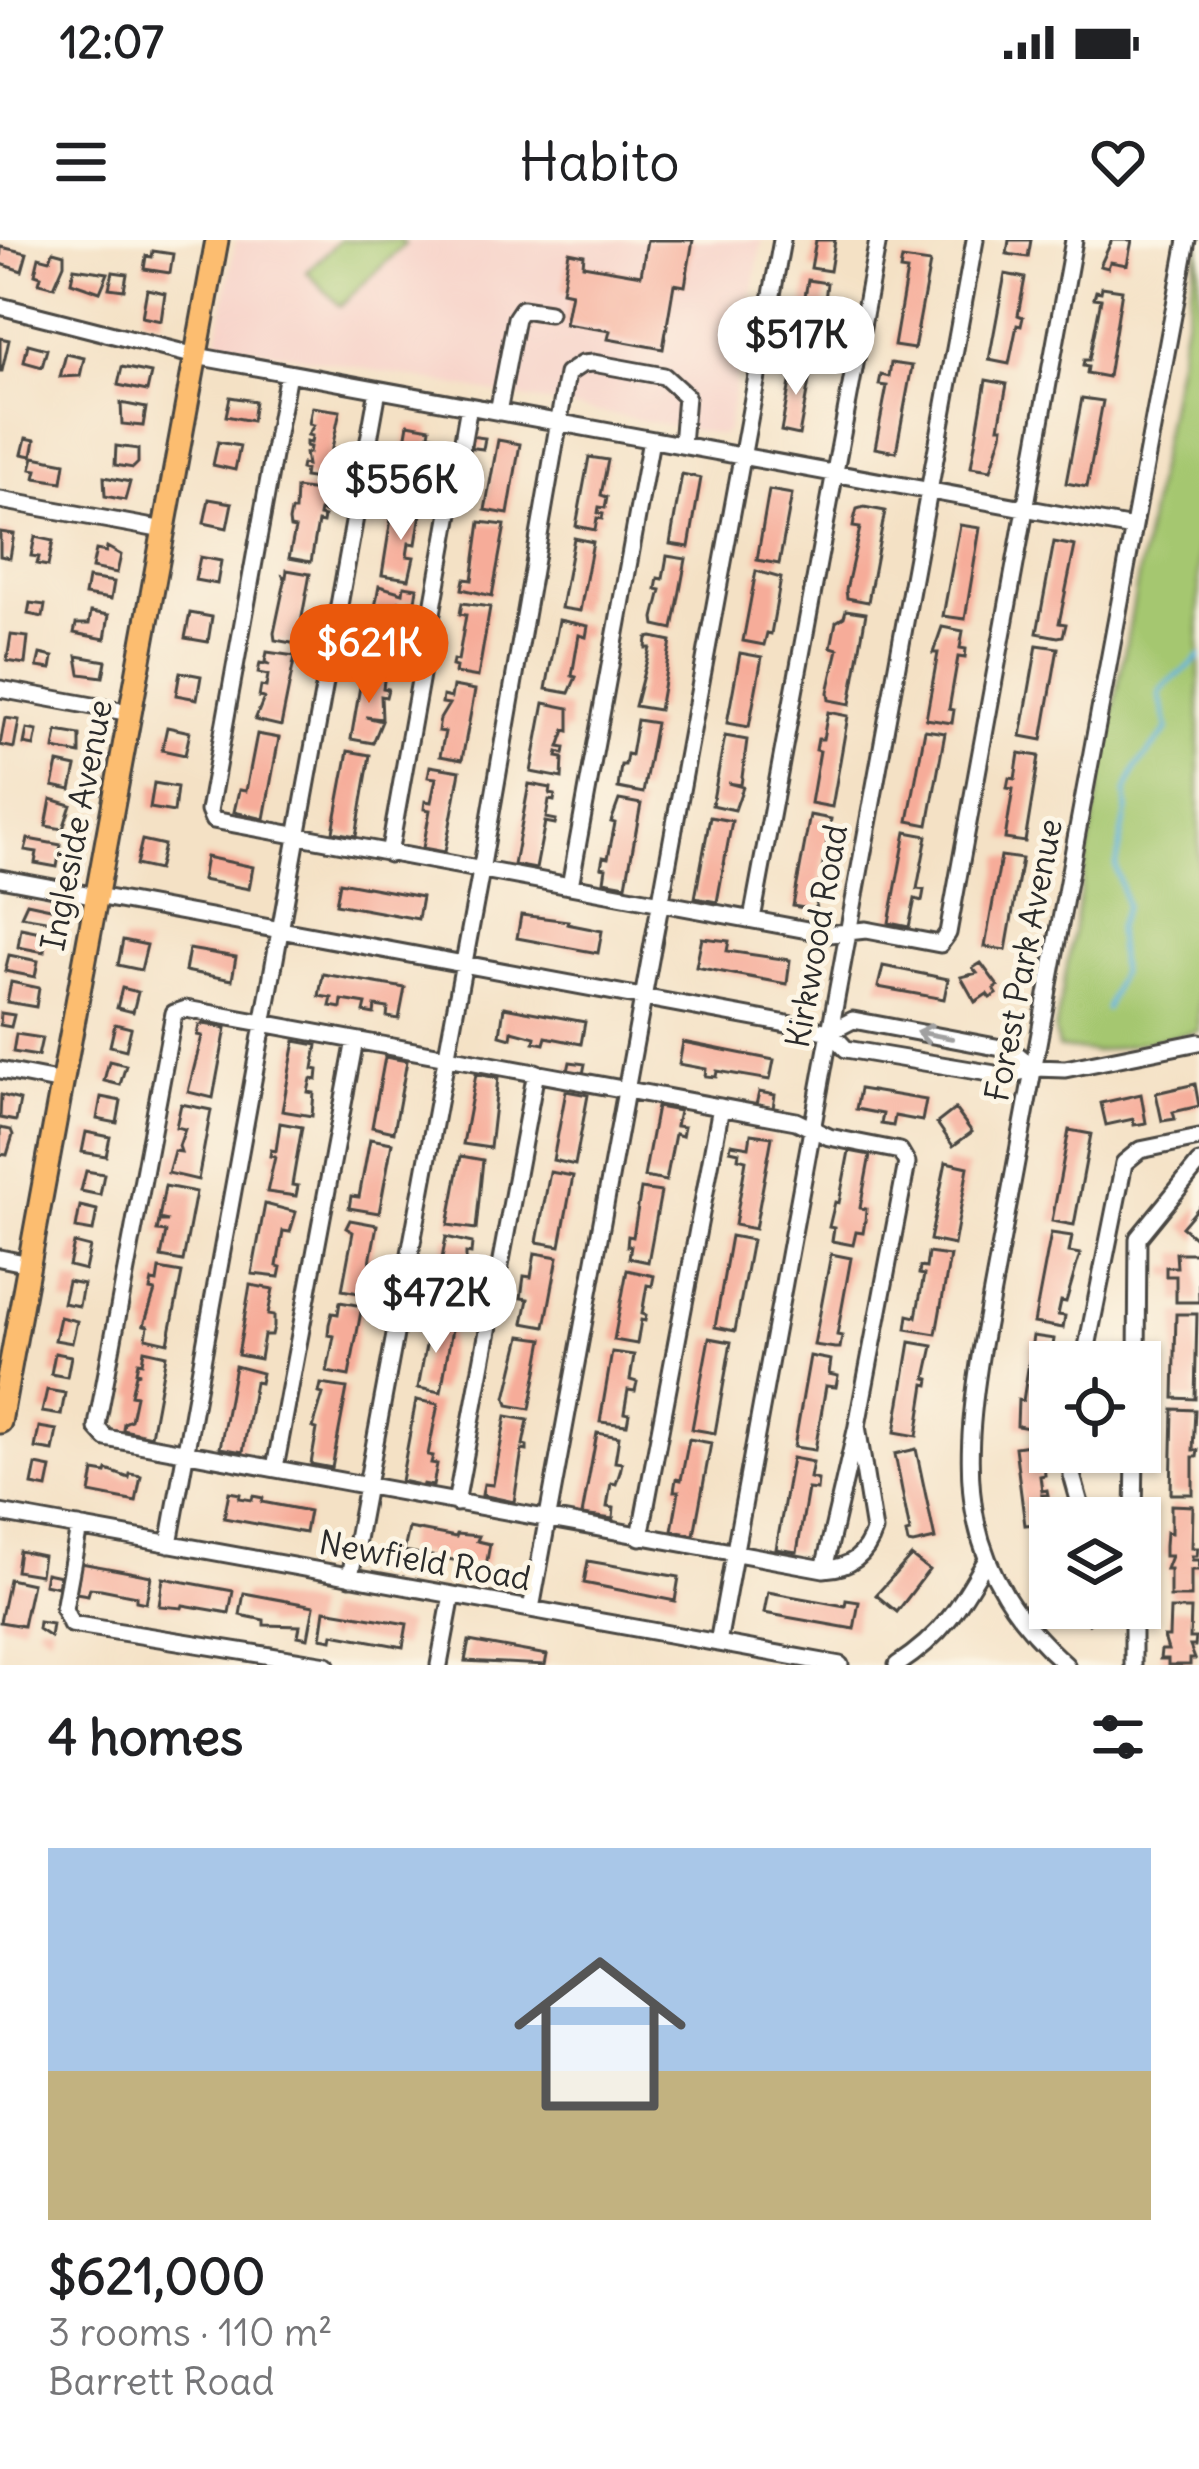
<!DOCTYPE html>
<html lang="en">
<head>
<meta charset="utf-8">
<style>
	:root { --surface:#fff; --page:#f6f6f6; --text:#202124; --muted:#757577; --accent:#ea580c }
	body { margin:0; font-family:Delius,sans-serif; background:var(--page); color:var(--text); height:100vh; display:flex; flex-direction:column; font-size:45px; white-space:nowrap }
	* { box-sizing:border-box; margin:0 }
	p { font-size:39px; color:var(--muted) }
	.icon { flex:none; width:66px; height:66px; fill:none; stroke:currentColor; stroke-width:2; stroke-linecap:round; stroke-linejoin:round }
	.map { position:relative; height:1425px; overflow:hidden }
	.drawer { display:flex; flex-direction:column; background:var(--surface); flex:1 }
	.drawer>* { flex:none }
	.controls { position:absolute; left:1029px; top:1101px; display:grid; gap:24px }
	.controls a { display:grid; place-items:center; width:132px; height:132px; border-radius:0px; background:var(--surface); box-shadow:0 3px 9px #0004; font-size:60px }
	.price { position:absolute; translate:-50% -102px; padding:0 27px; border-radius:42px; background:#fff; color:#222; font-size:39px; line-height:78px; filter:drop-shadow(0 3px 6px #0008) }
	.price::after { content:''; position:absolute; left:50%; top:72px; width:36px; height:27px; margin-left:-18px; background:inherit; clip-path:polygon(0 0,100% 0,50% 100%) }
	.price.active { background:var(--accent); color:#fff }
	ul { padding:0; list-style:none }
	li { display:grid; align-content:center; gap:24px; height:636px; padding:0 48px }
	li span { display:grid; place-items:center; height:372px; border-radius:0px; color:#555 }
	li>.icon { margin-inline-start:auto }
	span .icon { width:216px; height:216px; fill:#fffc; stroke-width:1 }
	li b { font-size:51px }
	h2 { display:flex; justify-content:space-between; align-items:center; height:144px; padding:0 48px; font-size:51px }
	.status { display:flex; justify-content:space-between; align-items:center; height:84px; padding:0 60px; background:var(--surface); direction:ltr }
	.status svg { height:33px; fill:currentColor }
	header { display:flex; justify-content:space-between; align-items:center; height:156px; padding:0 48px; background:var(--surface); font-size:54px; font-weight:600 }
	.map>svg:first-child { display:block }
</style>
</head>
<body>
<div class="status"><b>12:07</b><svg viewBox="0 0 49 12"><path d="M0 12V9h3v3zM5 12V6h3v6zM10 12V3h3v9zM15 12V0h3v12zM26 1h20v11H26zM47 4h2v5h-2z"/></svg></div>
<header><svg class="icon" aria-label="menu" viewBox="0 0 24 24"><path d="M4 6h16M4 12h16M4 18h16"/></svg>Habito<svg class="icon" aria-label="heart" viewBox="0 0 24 24"><path d="M12 20l-8-8c-3-5 5-10 8-4 3-6 11-1 8 4z"/></svg></header>
<div class="map">
<svg width="1199" height="1425" viewBox="0 0 1199 1425">
	<rect width="100%" height="100%" fill="#fcf5e5"/>
	<filter id="ink" filterUnits="userSpaceOnUse"><feTurbulence type="fractalNoise" baseFrequency=".00833" numOctaves="2"/><feDisplacementMap in="SourceGraphic" scale="24" xChannelSelector="R" yChannelSelector="G"/><feConvolveMatrix kernelMatrix="1 2 1 2 8 2 1 2 1" color-interpolation-filters="sRGB"/></filter>
	<filter id="wash" filterUnits="userSpaceOnUse"><feTurbulence type="fractalNoise" baseFrequency=".004" numOctaves="4" result="noise"/><feDisplacementMap in="SourceGraphic" scale="48" xChannelSelector="R" yChannelSelector="G"/><feGaussianBlur stdDeviation="2.7" result="paint"/><feColorMatrix in="noise" values="0 0 0 0 0 0 0 0 0 0 0 0 0 0 0 0 0 1.4 0 .05"/><feComposite in="paint" operator="in"/></filter>
	<g filter="url(#wash)">
		<rect width="100%" height="100%" fill="#f4e1c5"/>
		<path fill="#f7d1c8" d="M236,0H762L727,191L721,195L217,101Z"/>
		<path fill="#a5c76f" stroke="#68794d" stroke-width="3" d="M340,0H401L405,4L340,66L307,32Z
			M1199,4V791L1095,812L1058,808L1055,791Z"/>
		<g fill="none" stroke-linecap="round" stroke-linejoin="round">
			<path stroke="#64b5df" stroke-width="4.5" d="M1106,769L1120,732L1117,688L1126,666L1116,627L1127,570L1126,551L1136,528L1168,489L1159,454C1169,437 1187,433 1199,416"/>
		</g>
		<g id="blocks">
			<path fill="#f6ac99" d="M647,0H693L685,46L674,44L663,109L608,99L610,91L565,84L571,53L562,51L569,12L584,15L583,25L641,35Z
				M816,0H835L830,31L811,28Z
				M1009,0H1031L1028,17L1007,14Z
				M1112,0H1132L1127,25L1110,22L1108,28L1100,26Z
				M1,7L27,13L22,31L0,24Z
				M53,11L64,14V24L54,47L39,43L41,36L35,34L39,17L50,20Z
				M153,11L173,14L170,33L144,29L146,16L152,17Z
				M902,19L930,23L914,109L894,106L907,31L900,30Z
				M74,28L108,33L100,52L71,42Z
				M113,32L127,34L124,50L109,48Z
				M1005,34L1025,38L1018,75L1023,77L1021,86L1017,85L1009,124L989,120Z
				M808,40L827,43L819,113L795,110Z
				M1102,47L1122,50L1108,137L1087,133L1088,127L1083,126L1084,120H1089L1101,59L1094,58L1096,51L1101,52Z
				M147,49L165,53L161,81L142,77Z
				M0,98L9,100L2,131H0Z
				M28,104L47,109L42,127L24,122Z
				M66,114L84,118L80,136L60,137Z
				M794,121L812,125L799,195L781,191Z
				M891,123L912,126L896,212L875,208L887,146L879,145L881,135L889,137Z
				M122,127L151,133L147,151L118,145Z
				M986,140L1007,144L999,187H1003L1002,194L991,230L971,227Z
				M230,157L255,161L252,181L226,176Z
				M1082,158L1103,161L1087,247L1066,243Z
				M121,163L146,168L143,186L122,184Z
				M312,167L340,171L328,227L334,231L332,241L304,237L305,230L301,229L302,224L307,225L305,213H309L310,207L306,206V202L311,203L312,196L308,195L314,185L309,184Z
				M408,184L430,188L429,194L433,195L426,213L435,215L434,224L424,222L422,258L396,253Z
				M469,196L485,198L483,209L467,207Z
				M26,198L35,200L32,216L22,214Z
				M498,200L520,204L508,274L485,270Z
				M218,202L240,206L235,230L213,225Z
				M116,206L138,209V223L133,228L115,225Z
				M34,217L65,223L62,242L35,238L37,230L31,229Z
				M589,217L608,220L601,255L607,257L605,268L599,267L598,273L603,274L602,279L597,278L595,290L576,286Z
				M682,234L701,238L689,307L670,304Z
				M104,237L130,242L125,260L105,256Z
				M296,248L325,252L324,272L320,271L319,276L324,277L323,283L318,282L311,322L289,318L295,289L290,288L289,281L291,271H295Z
				M769,250L792,254L779,324L757,320Z
				M209,259L232,263L227,288L204,283Z
				M393,266L421,273L416,304L409,303L407,316L414,317L409,339L382,335Z
				M864,267L885,271L868,362L847,358L846,350L860,288L853,287L854,280L857,269Z
				M480,282L505,285L492,356L462,349L464,339L472,340Z
				M960,285L980,288L965,379L943,376Z
				M0,292L14,294L10,318L0,316Z
				M35,297L53,301L48,326L37,324L39,317L31,316Z
				M574,298L593,302L580,371L561,368Z
				M1054,302L1075,306L1059,383L1066,384L1063,396L1058,397L1037,393Z
				M107,307L121,315L117,333L92,328L96,310L106,312Z
				M667,316L686,319L673,389L655,385L654,378L661,350L656,349L658,338L663,339Z
				M200,317L221,321L217,344L195,340Z
				M287,330L310,334L297,404L275,400L274,393L285,341L283,336L286,337Z
				M756,331L781,338L771,394L767,393L764,405L743,401Z
				M88,338L114,342L111,359L85,355Z
				M379,346L403,353L404,346L417,348L415,361L399,362L388,420L366,416Z
				M30,363L45,365L43,377L28,374Z
				M462,363L490,367L478,437L455,433L456,427L452,426L453,420L458,421L466,375L460,374Z
				M846,370L866,373L850,464L829,460L828,452L838,409L831,407L836,382L844,377Z
				M91,372L109,375L105,399L74,393L76,384H89Z
				M190,373L212,377L208,402L185,398Z
				M559,380L588,386L586,397L579,395L572,436L576,437L569,453L546,449Z
				M942,387L963,391L960,408L966,409L965,418L958,417L949,469L954,470L952,483L926,479L938,413H933Z
				M11,395L28,397L25,424L7,421Z
				M652,397L671,401L659,470L635,466L650,408H646L647,398Z
				M1037,405L1058,408L1042,500L1021,496Z
				M267,412L295,416L281,486L255,480L264,458L259,457L261,446L266,447L268,435L258,433L260,423L270,425L265,422Z
				M740,413L762,417L749,487L727,483Z
				M40,414L53,417L51,429L37,427Z
				M77,416L106,421L103,437L80,434Z
				M363,429L385,433L383,448L388,449L386,457L381,456L382,479L366,477L382,481L373,503L351,499Z
				M180,432L201,436L197,459L176,455Z
				M453,446L475,450L462,520L440,516L445,492L438,491L440,479L449,464L442,463L443,456L451,458Z
				M544,463L569,468V491L565,490L559,507L565,508L564,514L558,512L557,517L563,518L562,538L531,532Z
				M828,472L848,476L832,567L811,563L820,511L816,510L818,499H823Z
				M5,478L19,480L14,508L0,505Z
				M637,480L656,483L643,553L618,548L621,525H625L627,514L631,515Z
				M167,487L190,492L185,515L162,510Z
				M27,489L37,491L34,506L24,504Z
				M925,490L945,493L928,585L908,581Z
				M57,491L80,495V514L54,509Z
				M257,494L279,498L264,579L234,572L239,550L246,551Z
				M725,496L747,500L741,545L728,543L743,547L735,570L712,565Z
				M348,511L370,515L356,596L333,592Z
				M1019,513L1039,516L1025,602L1005,599L1013,549L1007,548L1009,538L1015,539Z
				M58,523L76,527L71,550L53,546Z
				M430,526L460,531L445,612L423,608L430,570L424,569L425,561L431,562L436,538L428,537Z
				M154,543L177,547L174,572L150,568Z
				M529,544L551,548L550,554L555,555L554,561L549,560L546,578L556,580L555,584L545,582L536,629L514,625Z
				M51,559L71,565L63,589L46,586Z
				M619,560L641,564L626,645L604,641L606,628L601,627L603,617L608,618L615,583L611,582Z
				M810,575L831,579L815,670L793,666Z
				M710,577L732,581L717,662L695,658Z
				M906,592L927,596L917,649L924,650L922,661L915,659L909,687L889,683Z
				M28,599L61,605L57,627L35,623L37,612L25,610Z
				M142,600L164,605L158,630L136,625Z
				M1001,616L1022,619L1006,710L985,707Z
				M206,617L253,627L249,649L202,640Z
				M340,642L422,657L418,679L336,664Z
				M27,663L55,669L52,681L21,676Z
				M521,675L568,681L567,684L602,691L598,713L517,698Z
				M21,688L45,693L44,712L18,707Z
				M702,698L729,701L727,711L790,720L787,744L696,727Z
				M123,700L147,705L141,730L118,725Z
				M189,709L236,717L232,740L185,731Z
				M9,715L38,721L35,737L5,731Z
				M981,723L998,746L994,749L997,754L990,758L987,754L975,762L961,737L977,733L973,728Z
				M883,726L948,739L944,759L878,747Z
				M323,734L405,748L399,779L387,777L388,768L375,766L374,774L364,772L366,764L342,760L341,768L330,766L332,758L319,756Z
				M11,742L39,748L36,767L7,762Z
				M122,748L138,752L133,772L117,768Z
				M504,767L585,782L581,804L546,797L544,804L534,802L535,797L512,791L511,798L500,795Z
				M1,773L14,775L11,787L0,785Z
				M115,784L131,788L126,810L110,806Z
				M204,784L226,788L213,858L188,852L202,796L197,795L199,785Z
				M16,794L42,798L38,816L13,812Z
				M295,801L317,805L313,829L318,830L317,840L311,839L308,852L314,853L312,876L282,871Z
				M683,802L774,820L770,840L717,831L716,837L705,836L706,829L679,824Z
				M385,817L407,821L394,892L372,887Z
				M109,821L126,825L120,845L104,841Z
				M570,822L585,824L583,834L568,831Z
				M476,834L498,838L490,908L463,904Z
				M1195,844L1199,866L1173,872L1175,879L1162,881L1156,853Z
				M860,849L926,860L922,881L895,876L893,886L881,884L883,874L856,869Z
				M566,851L588,855L575,925L553,920Z
				M759,852L775,855L773,868L756,865Z
				M1141,854L1146,883L1134,885L1133,879L1106,885L1101,863Z
				M1,855L20,860L16,881L0,878Z
				M101,857L121,861L117,883L97,879Z
				M181,864L211,870L198,940L168,933L174,911L181,912L179,906L185,889L176,887Z
				M657,867L679,871L676,886L684,887L682,896L675,894L666,941L644,937Z
				M955,869L972,892L953,906L937,883Z
				M280,883L302,887L292,945L298,946L296,956L267,952L275,917L270,916L271,910L276,911Z
				M0,888L11,890L13,895L7,915L0,914Z
				M1069,890L1091,894L1074,985L1052,981Z
				M86,892L110,897L106,916L82,912Z
				M751,894L772,897L755,989L735,985L746,920L738,918L739,912L730,910L731,904L749,907Z
				M370,899L392,903L379,973L349,968L351,956L359,957Z
				M849,911L870,915L860,968L866,969L865,981L863,993L856,992L853,1005L832,1001L834,988L829,987L835,962L839,963Z
				M461,916L483,920L476,989L448,985Z
				M946,922L968,927L954,1005L930,1000Z
				M86,931L104,934L100,955L81,951Z
				M550,932L573,936L560,1006L537,1002Z
				M165,946L196,952L183,1021L161,1017L166,992L157,991L159,981H168L159,979Z
				M641,949L661,952L648,1022L629,1018L631,1006H627L628,996L633,997Z
				M265,964L296,972L290,992L283,991L277,1026L281,1027L279,1037L252,1034Z
				M80,966L97,970L93,991L76,988Z
				M1199,967V1001L1182,987Z
				M350,980L377,985L364,1054L342,1050L353,992L346,988Z
				M1051,993L1072,996L1069,1012L1080,1014L1066,1062L1061,1061L1058,1075L1065,1076L1063,1088L1034,1083Z
				M731,996L752,1000L735,1091L715,1087Z
				M446,997L472,1003L471,1014L466,1013V1037L462,1036L455,1071L433,1067Z
				M74,1003L90,1007L85,1030L69,1026Z
				M535,1013L558,1017L545,1087L523,1083L528,1059L521,1058L524,1036L531,1037Z
				M928,1013L950,1016L936,1094L906,1089L908,1075L916,1077L924,1035L919,1034L920,1027L926,1028Z
				M1176,1013H1198L1199,1062H1176V1036H1166V1027H1177Z
				M831,1014L851,1018L837,1095L842,1096L840,1108H835L814,1105Z
				M159,1029L182,1033L168,1103L146,1098L148,1086L144,1085L155,1051L150,1050L152,1041L157,1042Z
				M627,1030L654,1036L652,1046L647,1045L642,1074L646,1075L645,1081L641,1080L637,1104L614,1100Z
				M68,1041L83,1044L79,1066L63,1063Z
				M250,1045L273,1049L268,1074L274,1075V1086L272,1095H264L260,1119L238,1115Z
				M340,1062L362,1066L349,1136L327,1132L334,1096L328,1095L329,1084L332,1073L338,1074Z
				M1176,1074H1197L1195,1159L1174,1158Z
				M60,1077L77,1081L72,1103L55,1100Z
				M431,1079L453,1083L441,1152L418,1148Z
				M521,1096L543,1099L530,1169L508,1165L506,1158Z
				M1033,1096L1054,1099L1046,1151L1050,1152V1160L1044,1159L1043,1164L1048,1165L1046,1191L1017,1186L1018,1160L1023,1161Z
				M709,1098L731,1102L715,1193L692,1189Z
				M910,1102L933,1106L926,1138L930,1139L929,1145L925,1144L917,1196L895,1192Z
				M144,1110L166,1115L151,1196L123,1190L124,1183L131,1180L136,1156L131,1155L136,1134L140,1133L136,1132L138,1122L142,1123Z
				M612,1112L634,1115L630,1140L637,1142L635,1151L628,1150L624,1173L629,1174L627,1185L600,1182Z
				M55,1113L71,1116L67,1137L51,1134Z
				M810,1116L831,1120L829,1134L838,1136L836,1147L826,1146L815,1210L794,1207Z
				M235,1126L262,1133L260,1143L255,1142L243,1212L220,1208Z
				M321,1144L347,1148L332,1228L311,1224L317,1189L313,1188L323,1154L319,1153Z
				M47,1150L65,1153L61,1175L42,1172Z
				M416,1160L438,1164L428,1215L433,1216L431,1223L437,1224L433,1246L423,1244L421,1250L416,1249V1244L401,1241Z
				M1173,1169L1195,1170L1193,1210H1198L1197,1217H1193V1254H1171Z
				M506,1176L528,1180L523,1205L527,1206V1211L522,1210L514,1262L482,1255L484,1244L493,1245Z
				M39,1187L57,1190L53,1211L35,1208Z
				M597,1193L619,1197L615,1222L622,1223L620,1232L616,1244L611,1243L607,1267L614,1268L613,1279L582,1275Z
				M689,1199L711,1203L694,1295L672,1291L679,1251H674L676,1239L681,1240Z
				M1036,1204L1037,1212H1042L1043,1217H1038L1039,1225L1044,1224L1045,1235L1040,1236L1042,1251L1047,1250L1048,1255H1042L1049,1274L1045,1275L1046,1283L1025,1285L1015,1207Z
				M916,1209L935,1299L913,1304L908,1303L906,1293L910,1292L895,1214Z
				M792,1218L813,1222L810,1238L818,1240L817,1250L808,1249L797,1312L776,1309Z
				M36,1225L51,1228L47,1248L32,1245Z
				M107,1230L129,1238L130,1234L141,1236L136,1262L90,1253L94,1231L106,1233Z
				M229,1252L240,1254L239,1258L252,1260L253,1256L263,1258L262,1262L309,1271L305,1293L224,1278Z
				M1171,1265L1193,1266L1192,1308H1198L1197,1316H1192V1320H1199V1330H1191V1357H1170V1329H1166L1171,1316H1165V1306L1166,1292L1171,1293Z
				M409,1288L456,1297L457,1294L479,1296L477,1301L490,1304L486,1326L404,1311Z
				M1050,1299V1330L1034,1311Z
				M19,1311L43,1316L40,1335L16,1331Z
				M911,1316L929,1330L897,1372L876,1355Z
				M588,1321L679,1337L675,1361L584,1343Z
				M81,1323L151,1336L146,1363L136,1361V1356L101,1349L90,1348L88,1355L76,1353Z
				M46,1333L60,1336L58,1347L44,1344Z
				M163,1338L233,1351L229,1373L183,1365L182,1368L159,1366Z
				M9,1339L32,1344L23,1386L0,1382Z
				M768,1352L845,1366L846,1360L859,1362L854,1389L764,1373Z
				M244,1353L314,1366L308,1398L298,1396L300,1386L264,1385V1380L240,1375Z
				M1078,1368H1110L1089,1384Z
				M1170,1369H1191L1190,1398H1196L1195,1406H1190L1195,1419H1190V1425H1168V1419H1160L1161,1410H1168L1164,1397H1169Z
				M325,1370L407,1384L403,1407L333,1394L332,1400L321,1398Z
				M39,1382L52,1384L50,1397L38,1389Z
				M469,1401L547,1415L545,1425L465,1421Z"/>
		</g>
	</g>
	<g filter="url(#ink)">
		<use href="#blocks" fill-opacity="0" stroke="#494642" stroke-width="3"/>
		<g fill="none" stroke-linecap="round" stroke-linejoin="round">
			<g stroke="#494642" stroke-width="21">
				<path id="minor" d="M0,66L196,116L1133,288
					M288,133L209,571L213,580L829,694L866,690L940,704L948,693L1074,0
					M498,172L516,78L522,69L549,73
					M0,260L164,290
					M0,449L131,473
					M389,614L469,166
					M0,638L830,792L853,780L1012,810L1034,828
					M570,646L651,200
					M752,679L878,0
					M830,792L846,809L1007,836L1034,828L1065,829L1199,802
					M0,830L62,842
					M0,1018L29,1024
					M1084,1122L1124,923L1140,910L1199,898
					M1137,1122L1138,998L1199,923
					M1071,1212L1072,1235L1084,1278
					M275,1228L355,800
					M456,1263L536,832
					M0,1273L840,1425
					M1134,1278L1135,1212
					M79,1287L64,1369L71,1384L327,1425
					M640,1297L721,867
					M169,1304L378,150
					M824,1329L857,1186L907,923L900,911L829,897L796,881L186,769L174,773L98,1180L97,1188L106,1198L824,1329C850,1328 866,1316 874,1291L857,1186
					M350,1337L481,631L567,134L582,124L593,123L664,136L686,156L682,205
					M1133,1368V1425
					M531,1369L782,0
					M718,1403L975,0
					M439,1425L452,1355
					M897,1425C943,1395 960,1366 987,1319
					M1066,1425C961,1332 960,1241 981,1111L1187,0"/>
			</g>
			<g stroke="#494642" stroke-width="27">
				<path id="major" d="M0,1182L217,0"/>
			</g>
			<use href="#minor" stroke="#fff" stroke-width="15"/>
			<use href="#major" stroke="#fcbd6f" stroke-width="21"/>
		</g>
		<defs><path id="oneway-shaft" d="M-6 0H5M1.5-3L5.5 0L1.5 3" fill="none" stroke-width="1.6" stroke-linecap="round" stroke-linejoin="round" transform="scale(3)"/></defs>
		<use stroke="#a0a0a0" href="#oneway-shaft" transform="translate(934 795) rotate(-169)"/>
	</g>
	<g text-anchor="middle" dominant-baseline="central" stroke-width="10" stroke-linejoin="round" paint-order="stroke">
		<g font-size="33" fill="#2b2b2b" stroke="#fcf5e5">
			<text transform="translate(76 585) rotate(-79)">Ingleside Avenue</text>
			<text transform="translate(816 696) rotate(-80)">Kirkwood Road</text>
			<text transform="translate(1023 720) rotate(-79)">Forest Park Avenue</text>
			<text transform="translate(425 1320) rotate(10)">Newfield Road</text>
		</g>
	</g>
</svg>
<div class="controls">
<a><svg class="icon" aria-label="locate" viewBox="0 0 24 24"><circle cx="12" cy="12" r="6"/><path d="M12 2v4M12 18v4M2 12h4M18 12h4"/></svg></a>
<a><svg class="icon" aria-label="layers" viewBox="0 0 24 24"><path d="M12 4l9 5-9 5-9-5zM3 14l9 5 9-5"/></svg></a>
</div>
<b class="price" style="left:796px;top:158px">$517K</b>
<b class="price" style="left:401px;top:303px">$556K</b>
<b class="price active" style="left:369px;top:466px">$621K</b>
<b class="price" style="left:436px;top:1116px">$472K</b>
</div>
<section class="drawer">
<h2>4 homes<svg class="icon" aria-label="filters" viewBox="0 0 24 24"><path d="M4 7h16M4 17h16"/><circle cx="9" cy="7" r="2"/><circle cx="15" cy="17" r="2"/></svg></h2>
<ul>
<li><span style="background:linear-gradient(#a9c7e8 60%,#c2b280 0)"><svg class="icon" aria-label="home" viewBox="0 0 24 24"><path d="M3 11l9-7 9 7M6 9v11h12V9"/></svg></span><div><b>$621,000</b><p>3 rooms · 110 m²</p><p>Barrett Road</p></div></li>
</ul>
</section>
</body>
</html>
